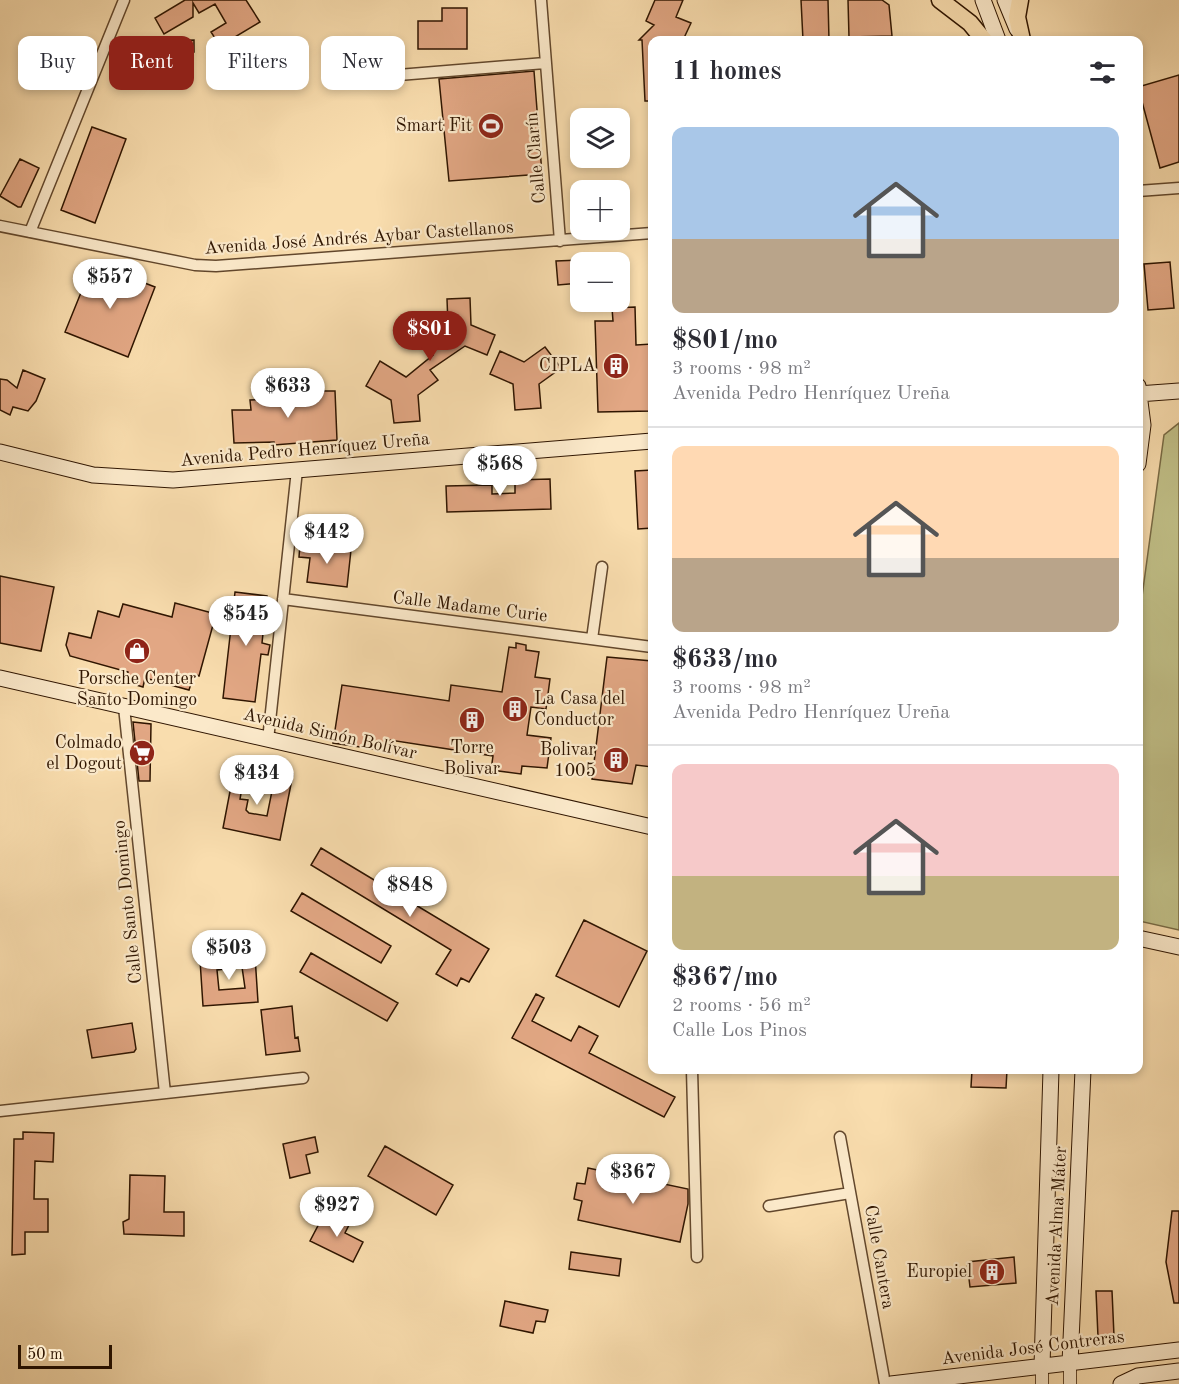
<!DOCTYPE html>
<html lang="en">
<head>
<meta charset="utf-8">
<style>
	:root { --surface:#fff; --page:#f2f2f3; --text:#2b2b33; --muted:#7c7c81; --line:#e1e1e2; --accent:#8f2418 }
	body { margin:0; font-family:"Old Standard TT",serif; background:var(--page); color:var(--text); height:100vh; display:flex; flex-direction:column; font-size:22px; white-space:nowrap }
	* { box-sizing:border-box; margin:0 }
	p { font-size:20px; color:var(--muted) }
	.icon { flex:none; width:33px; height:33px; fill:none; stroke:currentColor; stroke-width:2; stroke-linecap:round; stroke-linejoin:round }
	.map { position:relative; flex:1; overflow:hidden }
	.sheet { position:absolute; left:648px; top:36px; width:495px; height:1038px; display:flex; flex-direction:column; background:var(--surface); border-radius:12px; box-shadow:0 3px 9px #0003 }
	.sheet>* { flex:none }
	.banner { position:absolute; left:18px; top:36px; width:540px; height:54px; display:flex; gap:12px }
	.tools { position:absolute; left:570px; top:108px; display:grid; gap:12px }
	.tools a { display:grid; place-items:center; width:60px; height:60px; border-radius:12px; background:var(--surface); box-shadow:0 3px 9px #0003; font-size:30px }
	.scale { position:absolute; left:18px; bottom:15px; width:94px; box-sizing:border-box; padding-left:6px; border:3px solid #2f1500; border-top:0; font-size:16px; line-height:21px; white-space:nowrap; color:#2f1500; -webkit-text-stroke:4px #fbe9ca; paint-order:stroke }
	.price { position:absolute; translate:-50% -51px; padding:0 14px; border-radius:21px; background:#fff; color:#222; font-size:20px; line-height:39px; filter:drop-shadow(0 2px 3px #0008) }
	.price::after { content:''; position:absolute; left:50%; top:36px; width:18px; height:14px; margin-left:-9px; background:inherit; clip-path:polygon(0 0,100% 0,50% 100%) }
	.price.on { background:var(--accent); color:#fff }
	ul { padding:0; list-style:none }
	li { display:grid; align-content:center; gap:12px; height:318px; padding:0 24px }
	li+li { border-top:2px solid var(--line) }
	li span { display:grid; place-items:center; height:186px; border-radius:12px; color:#555 }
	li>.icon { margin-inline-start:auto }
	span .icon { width:108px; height:108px; fill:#fffc; stroke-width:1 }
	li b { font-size:26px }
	h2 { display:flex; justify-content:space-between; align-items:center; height:72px; padding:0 24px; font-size:26px }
	.pill { padding:0 21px; border-radius:12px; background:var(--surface); box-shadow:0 3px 9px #0003; font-size:21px; line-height:54px }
	.pill.on { background:var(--accent); color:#fff }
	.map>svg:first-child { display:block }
</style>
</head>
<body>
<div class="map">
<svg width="1179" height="1384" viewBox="0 0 1179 1384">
	<rect width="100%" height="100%" fill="#f9ddae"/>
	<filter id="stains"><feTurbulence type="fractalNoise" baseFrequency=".00333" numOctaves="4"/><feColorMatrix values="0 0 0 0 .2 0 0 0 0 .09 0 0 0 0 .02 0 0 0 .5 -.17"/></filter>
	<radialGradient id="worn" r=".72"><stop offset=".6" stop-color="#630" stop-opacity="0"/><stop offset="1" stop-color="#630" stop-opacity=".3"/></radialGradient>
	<path fill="#c1c088" stroke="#786a44" stroke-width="1.5" d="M1179,423V930L1139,921L1138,626L1164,435Z"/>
	<path fill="#e2a784" stroke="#2f1500" stroke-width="1.5" fill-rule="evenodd" d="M185,0H246L260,22L220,46L211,32L226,23L215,4L199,13L193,3V17L164,34L155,18Z
		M655,0H683L676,17L691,23L683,40H652V101H645L642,40H639L654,25L646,21Z
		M801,0H828L829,40H803Z
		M848,0H882L889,5L892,36L849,37Z
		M442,8H467V49H418V21H442Z
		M194,40V52L165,53V41Z
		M534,71L542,174L449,181L439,79Z
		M1179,75V162L1160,168L1138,87Z
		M92,127L126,139L95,223L61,210Z
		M20,159L39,168L21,207H18L0,196Z
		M580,260V283L558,285L556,261Z
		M1170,262L1174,308L1148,310L1144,264Z
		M93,263L155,287L128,357L65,332Z
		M470,298L471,325L495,335L487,355L465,346L430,370L438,380L418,395L420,421L394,423L391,400L366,386L380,361L406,377L433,355L424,342L448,325L447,299Z
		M635,307L636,345L652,344V411L598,412L595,321H613L612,308Z
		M545,347L561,368L539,384L541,408L515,410L513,384L490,374L500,351L524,362Z
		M23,370L45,379L36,401L28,411L13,407L10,415L0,410V379L7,380L17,388Z
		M272,391H335L337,440L274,445V442L234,443L232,410H251L250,400L272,399Z
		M652,470V528L638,529L635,471Z
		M550,479L551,509L447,512L446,486L492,485V494L515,493V480Z
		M300,545L351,550L347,587L307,582L310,558L299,557Z
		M0,576L54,587L41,651L0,643Z
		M235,592L267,596L262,643L270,645L268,655L261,654L255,702L223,698Z
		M175,603L216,614L199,676L194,674L189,690L145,678L143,687L126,682L128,672L70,656L66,645L69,633L91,638L98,611L119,617L123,604L172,617Z
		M516,643L526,645V650L539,652L535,677L550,679L546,709L531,707L527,735L551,738L547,768L522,766L521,774L491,770L493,756L390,740L388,751L333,743L342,685L449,701L451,685L502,692L509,647L516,648Z
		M607,657L652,661V767L636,765L632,784L592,779Z
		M133,722L151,724L150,781H139Z
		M226,763L246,767L244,776L249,779L243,782L240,799L248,800L246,810L249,813L267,816L276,771L293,774L280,840L223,828L232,781L227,780L228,771Z
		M321,848L489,949L469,982L461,978L457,986L436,974L451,950L311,865Z
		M302,893L391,946L381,963L291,911Z
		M584,920L647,951L619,1007L556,976Z
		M311,953L398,1003L387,1021L300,972Z
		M255,956L258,1002L203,1006L200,960ZM242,967L245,988L219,990L217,970Z
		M536,994L544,998L532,1021L571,1041L579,1026L598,1036L589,1053L675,1097L664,1117L512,1038Z
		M292,1006L295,1038L298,1037L300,1051L266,1055L261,1010Z
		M132,1023L136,1049L134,1052L92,1058L87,1030Z
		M972,1070H1007L1006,1088L971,1087Z
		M23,1132L54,1133L53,1162L35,1161L34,1199H48V1232H25V1254L12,1255L14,1139H23Z
		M315,1137L318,1152L306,1155L310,1173L290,1178L283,1144Z
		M385,1146L453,1185L436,1215L368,1176Z
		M588,1168L688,1189V1204L680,1242L578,1220L582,1201L574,1199L577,1183L585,1184Z
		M130,1175L165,1176L164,1212H184V1236L124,1234L123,1222L129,1219Z
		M1172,1211H1179V1303H1174L1166,1262Z
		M335,1212L351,1221L345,1233L363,1242L353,1262L310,1241L321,1220L329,1224Z
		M571,1252L621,1259L619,1276L569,1269Z
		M1014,1257L1016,1283L970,1287L967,1262Z
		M1096,1291H1112L1114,1336L1098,1337Z
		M505,1301L548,1310L545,1322L536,1321L533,1333L500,1326Z"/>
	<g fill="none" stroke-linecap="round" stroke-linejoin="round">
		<g stroke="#62472c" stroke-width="13">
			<path id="minor" d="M541,0L560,241
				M374,77L545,63
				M1138,191L1179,188
				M0,226L195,265L216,266L652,233
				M30,232L124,0
				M283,599L652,647
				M592,639L602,567
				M124,707L165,1093
				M268,740L297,470
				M692,1070L697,1257
				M0,1111L303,1078
				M840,1137L885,1384
				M769,1206L850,1193"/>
		</g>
		<g stroke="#62472c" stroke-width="14">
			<path id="tertiary" d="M1042,1384V1366
				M1070,1384V1363"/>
		</g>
		<g stroke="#2f1500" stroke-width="17">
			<path id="secondary" d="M983,0L998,40
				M1005,0L1017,29
				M1138,386L1143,425L1138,464
				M1138,394L1179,391
				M0,452L93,475L173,480L652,441
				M0,678L652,827
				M1138,938L1179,947
				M1070,1363L1083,1070
				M1042,1366L1051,1070
				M891,1384L1179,1350
				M1121,1384L1138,1376L1179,1371"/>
		</g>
		<g stroke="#2f1500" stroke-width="19">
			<path id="primary" d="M940,0L970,23L984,40
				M1020,0L1017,17L1022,40"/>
		</g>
		<use href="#minor" stroke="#fbe9ca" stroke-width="10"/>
		<use href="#tertiary" stroke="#fbe9ca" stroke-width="12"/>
		<use href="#secondary" stroke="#fbe9ca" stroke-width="15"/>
		<use href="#primary" stroke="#f9ddae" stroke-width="16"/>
	</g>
	<defs>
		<g id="stadium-disc" transform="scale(1.35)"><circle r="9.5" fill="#8f2418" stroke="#fbe9ca"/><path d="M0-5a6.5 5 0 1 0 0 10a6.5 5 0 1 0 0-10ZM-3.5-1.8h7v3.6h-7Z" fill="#fff"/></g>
		<g id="building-disc" transform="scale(1.35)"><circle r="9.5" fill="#8f2418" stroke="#fbe9ca"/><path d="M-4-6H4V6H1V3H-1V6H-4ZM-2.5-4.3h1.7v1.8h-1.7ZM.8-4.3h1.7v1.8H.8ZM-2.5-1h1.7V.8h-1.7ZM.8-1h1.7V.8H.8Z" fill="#fff"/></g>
		<g id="shop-disc" transform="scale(1.35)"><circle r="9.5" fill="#8f2418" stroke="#fbe9ca"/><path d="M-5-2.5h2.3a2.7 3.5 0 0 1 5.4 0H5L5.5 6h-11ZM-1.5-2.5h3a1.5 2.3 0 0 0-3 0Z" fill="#fff"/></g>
		<g id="supermarket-disc" transform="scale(1.35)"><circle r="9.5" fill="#8f2418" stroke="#fbe9ca"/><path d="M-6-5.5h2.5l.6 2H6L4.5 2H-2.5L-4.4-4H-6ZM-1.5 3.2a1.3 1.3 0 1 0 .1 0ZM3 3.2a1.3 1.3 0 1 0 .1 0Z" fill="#fff"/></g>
	</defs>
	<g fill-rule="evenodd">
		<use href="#stadium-disc" x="491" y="126"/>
		<use href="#building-disc" x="616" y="366"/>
		<use href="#shop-disc" x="137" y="651"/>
		<use href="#building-disc" x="515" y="709"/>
		<use href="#building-disc" x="472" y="720"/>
		<use href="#supermarket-disc" x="142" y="753"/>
		<use href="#building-disc" x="616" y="760"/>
		<use href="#building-disc" x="992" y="1272"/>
	</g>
	<g text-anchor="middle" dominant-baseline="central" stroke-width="4.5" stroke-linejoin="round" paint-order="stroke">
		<g font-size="18" fill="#2f1500" stroke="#fbe9ca" text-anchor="end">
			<text x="472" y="126">Smart Fit</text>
			<text x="596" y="366">CIPLA</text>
			<text x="137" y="679" text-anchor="middle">Porsche Center<tspan x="137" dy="21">Santo Domingo</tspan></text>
			<text x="534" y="699" text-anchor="start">La Casa del<tspan x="534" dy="21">Conductor</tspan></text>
			<text x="122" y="743">Colmado<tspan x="122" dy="21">el Dogout</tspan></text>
			<text x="472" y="748" text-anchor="middle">Torre<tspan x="472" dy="21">Bolivar</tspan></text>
			<text x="596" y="750">Bolivar<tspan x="596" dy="21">1005</tspan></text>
			<text x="972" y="1272">Europiel</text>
		</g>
		<g font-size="18" fill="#2f1500" stroke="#fbe9ca">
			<text transform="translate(536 158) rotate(-95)">Calle Clarín</text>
			<text transform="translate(359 238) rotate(-4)">Avenida José Andrés Aybar Castellanos</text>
			<text transform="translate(305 450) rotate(-5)">Avenida Pedro Henríquez Ureña</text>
			<text transform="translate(470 607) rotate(7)">Calle Madame Curie</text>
			<text transform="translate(330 734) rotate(13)">Avenida Simón Bolívar</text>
			<text transform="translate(128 902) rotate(-96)">Calle Santo Domingo</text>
			<text transform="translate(1057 1226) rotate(-87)">Avenida Alma Máter</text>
			<text transform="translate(879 1257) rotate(80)">Calle Cantera</text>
			<text transform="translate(1033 1348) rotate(-7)">Avenida José Contreras</text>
		</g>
	</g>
	<rect width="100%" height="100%" filter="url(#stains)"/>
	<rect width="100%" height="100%" fill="url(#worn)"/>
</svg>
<div class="tools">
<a><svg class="icon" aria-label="layers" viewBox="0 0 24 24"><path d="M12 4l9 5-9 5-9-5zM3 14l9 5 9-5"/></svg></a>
<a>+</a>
<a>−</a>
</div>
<div class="scale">50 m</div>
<b class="price" style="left:110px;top:310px">$557</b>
<b class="price on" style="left:430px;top:362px">$801</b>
<b class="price" style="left:288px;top:419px">$633</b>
<b class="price" style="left:500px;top:497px">$568</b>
<b class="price" style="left:327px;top:565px">$442</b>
<b class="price" style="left:246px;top:647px">$545</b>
<b class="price" style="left:257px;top:806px">$434</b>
<b class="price" style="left:410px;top:918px">$848</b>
<b class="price" style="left:229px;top:981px">$503</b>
<b class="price" style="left:633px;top:1205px">$367</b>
<b class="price" style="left:337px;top:1238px">$927</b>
<div class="banner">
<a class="pill">Buy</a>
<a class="pill on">Rent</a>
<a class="pill">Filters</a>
<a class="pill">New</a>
</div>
<section class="sheet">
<h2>11 homes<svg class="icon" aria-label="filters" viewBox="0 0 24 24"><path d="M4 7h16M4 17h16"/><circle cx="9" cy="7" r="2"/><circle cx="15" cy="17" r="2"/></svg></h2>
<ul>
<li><span style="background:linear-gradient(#a9c7e8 60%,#b9a48a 0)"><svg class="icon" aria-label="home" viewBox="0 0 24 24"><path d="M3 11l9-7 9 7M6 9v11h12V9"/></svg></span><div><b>$801/mo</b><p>3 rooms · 98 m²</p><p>Avenida Pedro Henríquez Ureña</p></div></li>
<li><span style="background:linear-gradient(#ffd9b3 60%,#b9a48a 0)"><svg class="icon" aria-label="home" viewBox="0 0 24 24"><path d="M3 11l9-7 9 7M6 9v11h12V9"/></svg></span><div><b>$633/mo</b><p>3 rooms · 98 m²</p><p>Avenida Pedro Henríquez Ureña</p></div></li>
<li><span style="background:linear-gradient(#f6c9c9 60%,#c2b280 0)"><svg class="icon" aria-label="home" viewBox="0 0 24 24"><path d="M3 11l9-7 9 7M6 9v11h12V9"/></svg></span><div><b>$367/mo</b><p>2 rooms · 56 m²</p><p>Calle Los Pinos</p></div></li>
</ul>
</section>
</div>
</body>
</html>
